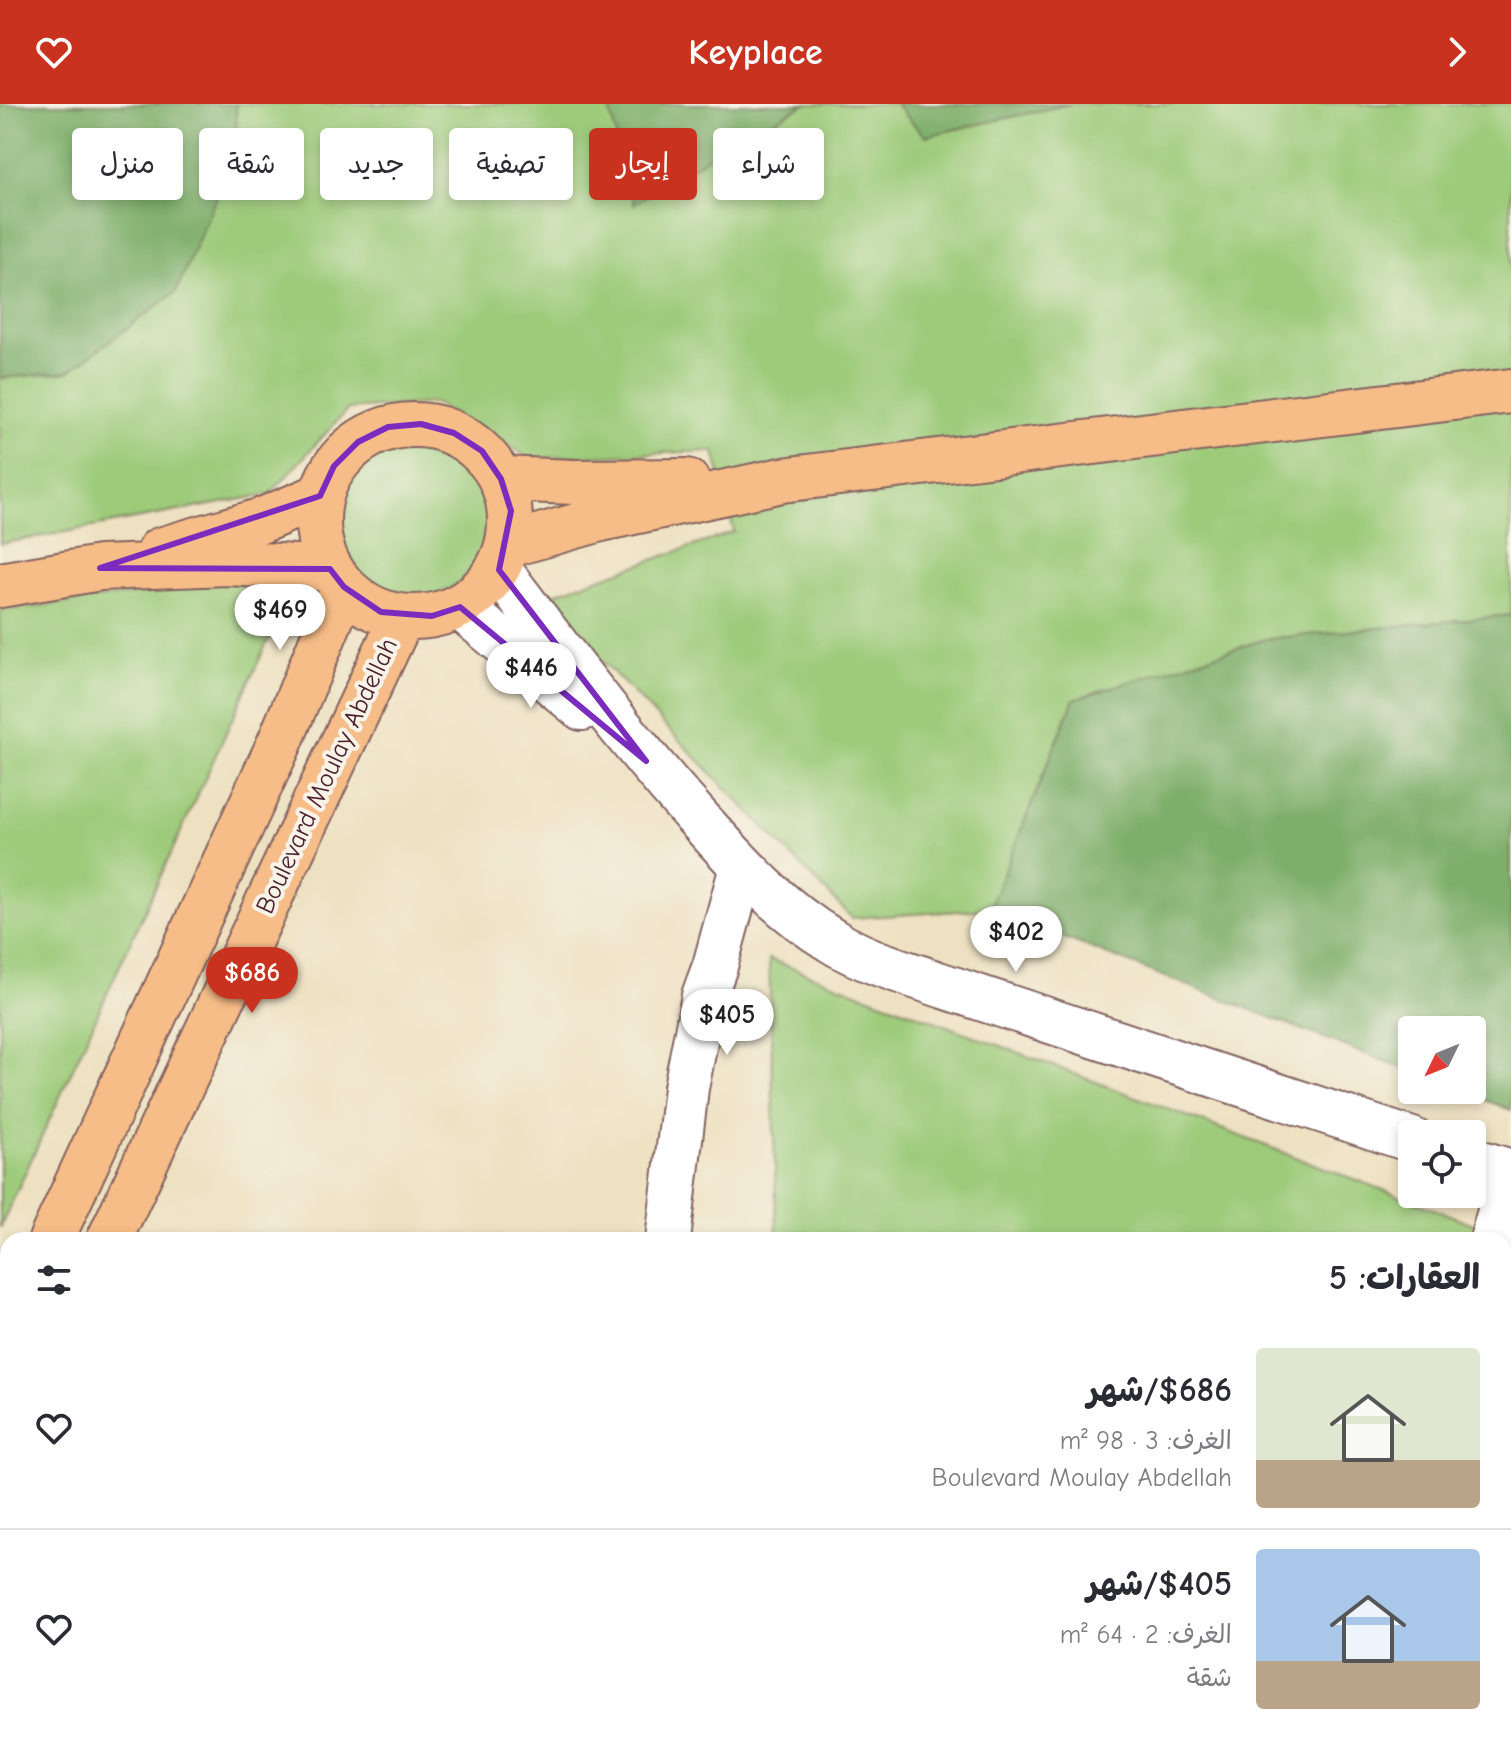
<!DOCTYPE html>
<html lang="ar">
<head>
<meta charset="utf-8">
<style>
	:root { --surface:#fff; --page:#f2f2f3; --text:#2b2b33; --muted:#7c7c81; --line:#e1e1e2; --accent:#c8321e }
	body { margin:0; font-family:"Comic Neue","Playpen Sans Arabic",sans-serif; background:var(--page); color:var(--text); direction:rtl; height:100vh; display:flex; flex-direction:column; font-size:30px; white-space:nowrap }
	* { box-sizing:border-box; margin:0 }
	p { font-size:26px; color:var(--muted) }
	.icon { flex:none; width:44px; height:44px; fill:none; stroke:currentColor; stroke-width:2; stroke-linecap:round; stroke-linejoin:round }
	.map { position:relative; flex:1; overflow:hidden; direction:ltr }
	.sheet { position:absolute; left:0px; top:1128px; width:1512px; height:514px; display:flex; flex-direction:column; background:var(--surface); border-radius:24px 24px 0 0; box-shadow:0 4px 12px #0003; direction:rtl }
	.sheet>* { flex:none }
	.hud { position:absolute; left:24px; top:24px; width:800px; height:72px; direction:rtl; display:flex; gap:16px }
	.needle { width:52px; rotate:227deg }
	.fabs { position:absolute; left:1398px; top:912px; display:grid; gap:16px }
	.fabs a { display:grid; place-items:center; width:88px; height:88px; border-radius:8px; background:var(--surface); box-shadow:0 4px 12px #0003; font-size:40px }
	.price { position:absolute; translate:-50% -68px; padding:0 18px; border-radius:28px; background:#fff; color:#222; font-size:26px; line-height:52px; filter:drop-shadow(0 2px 4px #0008) }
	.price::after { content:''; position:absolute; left:50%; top:48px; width:24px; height:18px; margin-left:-12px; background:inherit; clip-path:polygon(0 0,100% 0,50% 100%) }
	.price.active { background:var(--accent); color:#fff }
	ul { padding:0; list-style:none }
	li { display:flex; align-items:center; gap:24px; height:200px; padding:0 32px }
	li+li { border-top:2px solid var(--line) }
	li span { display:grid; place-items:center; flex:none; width:224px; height:160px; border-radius:8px; color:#555 }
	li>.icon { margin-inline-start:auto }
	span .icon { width:96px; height:96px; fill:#fffc; stroke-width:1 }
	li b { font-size:34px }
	h2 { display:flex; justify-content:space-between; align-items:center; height:96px; padding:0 32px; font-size:34px }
	.chip { padding:0 28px; border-radius:8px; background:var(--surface); box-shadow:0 4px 12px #0003; font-size:28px; line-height:72px }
	.chip.active { background:var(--accent); color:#fff }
	header { display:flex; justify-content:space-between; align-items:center; height:104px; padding:0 32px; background:var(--accent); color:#fff; font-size:36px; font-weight:700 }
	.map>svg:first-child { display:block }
</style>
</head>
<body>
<header><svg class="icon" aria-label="forward" viewBox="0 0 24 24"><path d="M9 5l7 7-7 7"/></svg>Keyplace<svg class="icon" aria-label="heart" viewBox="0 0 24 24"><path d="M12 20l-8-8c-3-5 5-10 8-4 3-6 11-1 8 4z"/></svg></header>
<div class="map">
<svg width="1511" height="1641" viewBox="0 0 1511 1641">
	<rect width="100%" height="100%" fill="#f7f3e8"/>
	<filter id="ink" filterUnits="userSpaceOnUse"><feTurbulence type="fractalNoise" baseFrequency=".0125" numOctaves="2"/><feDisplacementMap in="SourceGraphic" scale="16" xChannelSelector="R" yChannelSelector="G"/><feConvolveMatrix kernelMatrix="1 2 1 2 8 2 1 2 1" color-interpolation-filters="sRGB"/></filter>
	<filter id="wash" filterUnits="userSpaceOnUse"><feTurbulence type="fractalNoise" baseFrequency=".006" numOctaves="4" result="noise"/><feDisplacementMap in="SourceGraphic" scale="32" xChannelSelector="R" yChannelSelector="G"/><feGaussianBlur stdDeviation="1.8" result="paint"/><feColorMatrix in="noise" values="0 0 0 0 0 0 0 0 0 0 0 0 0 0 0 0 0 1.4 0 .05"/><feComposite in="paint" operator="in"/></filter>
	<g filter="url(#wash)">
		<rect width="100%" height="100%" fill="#eee1c1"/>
		<path fill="#9dcb7a" stroke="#747552" stroke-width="2" d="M236,0H608L634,99L719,46L805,0H895L925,32L1070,0H1511V511L1266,535L1074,595L989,805L852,814L541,494L734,428L714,347L530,354L434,299L348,305L270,390L0,440V274L68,268L237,45Z
			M335 417a77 77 0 1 1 154 0a77 77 0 1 1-154 0Z
			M235,478L286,497L0,1124V507Z
			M769,855L1511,1134V1641H1043V1634H1504V1136H777Z"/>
		<path fill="#7eaf6a" stroke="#64674a" stroke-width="2" d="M0,0H236L237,45L176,188L68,268L0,274Z
			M608,0H805L719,46L634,100Z
			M895,0H1070L925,32Z
			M1511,511V1006L1459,986H1472V926H1412V968L989,805L1074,595L1266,535Z"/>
		<g id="blocks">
			<path fill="#d8aa79" d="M1504,1439L1511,1442V1495L1504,1513Z
				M220,1634H312L311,1641H219Z
				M1256,1634H1315L1313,1641H1274Z"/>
		</g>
	</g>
	<g filter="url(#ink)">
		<use href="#blocks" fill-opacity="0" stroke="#836360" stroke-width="2"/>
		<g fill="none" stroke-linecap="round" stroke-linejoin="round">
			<g stroke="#836360" stroke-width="48">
				<path id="minor" d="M499,466C565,553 631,641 705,722C743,764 782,807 831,836C863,857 902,867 938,880L1412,1036
					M460,503L582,604
					M1472,1056L1511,1068L1492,1136
					M668,1136L686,984L704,892L715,862L742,763
					M97,1641L98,1634
					M348,1641V1634"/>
			</g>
			<g stroke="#836360" stroke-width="48">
				<path id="major" d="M318 417a96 96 0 1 1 192 0a96 96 0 1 1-192 0Z
					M501,375L574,378L687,377
					M508,441L601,415L782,376L1511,287
					M160,446L260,417L320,392
					M0,481L100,464L227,459L330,465
					M51,1136L280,638L344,483
					M109,1136L402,513
					M0,1246L8,1228
					M0,1372L8,1354"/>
			</g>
			<use href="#minor" stroke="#fff" stroke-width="44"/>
			<use href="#major" stroke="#f7bd88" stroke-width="44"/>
		</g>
	</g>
	<path fill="none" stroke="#7b2cbf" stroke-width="6" stroke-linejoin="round" d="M421,320L454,329L482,347L501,375L511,407L499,466L646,657L460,503L432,512L381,508L344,483L330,465L100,464L320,392L334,362L358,338L388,323Z"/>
	<g text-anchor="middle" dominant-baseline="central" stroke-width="8" stroke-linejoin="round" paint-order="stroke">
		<g font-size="26" fill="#4a1f2b" stroke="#f7f3e8">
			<text transform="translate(327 672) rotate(-65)">Boulevard Moulay Abdellah</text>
		</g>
	</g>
</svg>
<div class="fabs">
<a><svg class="needle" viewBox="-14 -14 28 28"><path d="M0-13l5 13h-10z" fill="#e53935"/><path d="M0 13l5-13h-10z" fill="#7c7c81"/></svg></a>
<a><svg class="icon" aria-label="locate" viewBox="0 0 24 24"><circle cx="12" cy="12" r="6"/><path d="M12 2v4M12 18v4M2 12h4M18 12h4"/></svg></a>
</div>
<b class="price" style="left:280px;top:548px">$469</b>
<b class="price" style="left:531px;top:606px">$446</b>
<b class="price" style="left:1016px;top:870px">$402</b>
<b class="price active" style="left:252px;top:911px">$686</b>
<b class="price" style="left:727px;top:953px">$405</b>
<div class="hud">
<a class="chip">شراء</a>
<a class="chip active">إيجار</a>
<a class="chip">تصفية</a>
<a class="chip">جديد</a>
<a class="chip">شقة</a>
<a class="chip">منزل</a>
</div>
<section class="sheet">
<h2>العقارات: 5<svg class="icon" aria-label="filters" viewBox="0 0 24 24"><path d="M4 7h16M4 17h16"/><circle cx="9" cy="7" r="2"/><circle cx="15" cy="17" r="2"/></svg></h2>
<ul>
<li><span style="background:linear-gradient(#dfe7d0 70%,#b9a48a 0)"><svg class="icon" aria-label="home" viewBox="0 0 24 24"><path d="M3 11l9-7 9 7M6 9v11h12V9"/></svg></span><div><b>$686/شهر</b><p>الغرف: 3 · 98 m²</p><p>Boulevard Moulay Abdellah</p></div><svg class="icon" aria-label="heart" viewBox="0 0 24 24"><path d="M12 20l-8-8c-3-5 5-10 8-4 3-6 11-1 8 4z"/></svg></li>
<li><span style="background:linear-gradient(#a9c7e8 70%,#b9a48a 0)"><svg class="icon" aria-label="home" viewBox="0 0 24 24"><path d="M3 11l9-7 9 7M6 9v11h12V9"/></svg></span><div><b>$405/شهر</b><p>الغرف: 2 · 64 m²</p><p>شقة</p></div><svg class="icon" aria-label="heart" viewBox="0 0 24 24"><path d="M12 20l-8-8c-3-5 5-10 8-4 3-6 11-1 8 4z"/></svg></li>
</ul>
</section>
</div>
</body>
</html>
